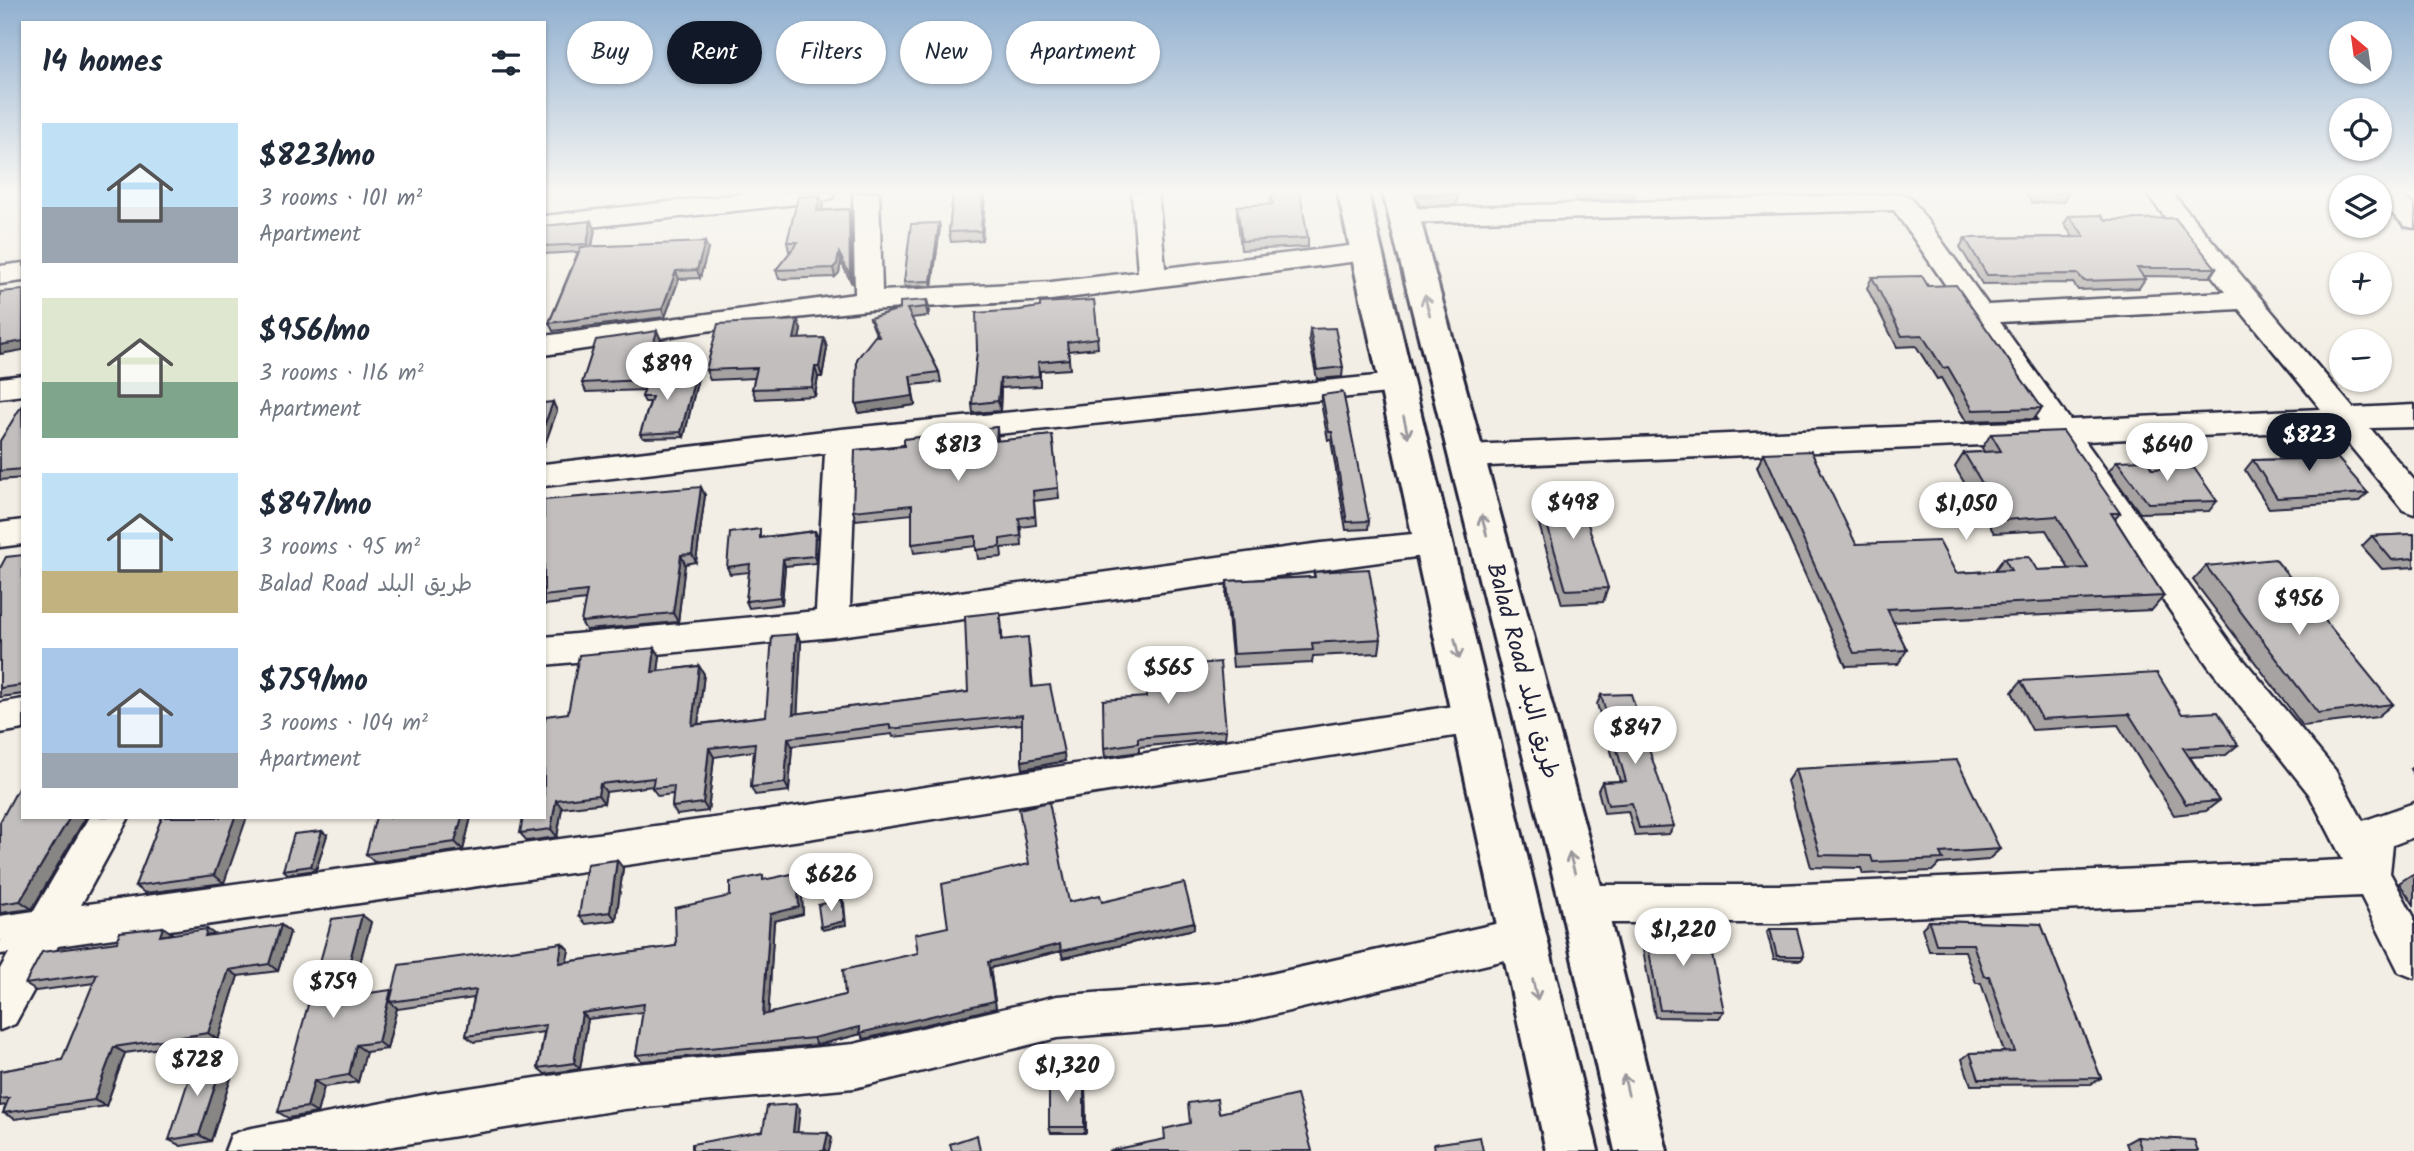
<!DOCTYPE html>
<html lang="en">
<head>
<meta charset="utf-8">
<style>
	:root { --surface:#fff; --page:#f2f2f3; --text:#1f2937; --muted:#747a83; --accent:#111827 }
	body { margin:0; font-family:Kalam,"Playpen Sans Arabic",sans-serif; background:var(--page); color:var(--text); height:100vh; display:flex; flex-direction:column; font-size:26px; white-space:nowrap }
	* { box-sizing:border-box; margin:0 }
	p { font-size:23px; color:var(--muted) }
	.icon { flex:none; width:38px; height:38px; fill:none; stroke:currentColor; stroke-width:2; stroke-linecap:round; stroke-linejoin:round }
	.map { position:relative; flex:1; overflow:hidden }
	.panel { position:absolute; left:21px; top:21px; width:525px; height:798px; display:flex; flex-direction:column; background:var(--surface); border-radius:0px; box-shadow:0 2px 5px #0004 }
	.panel>* { flex:none }
	.banner { position:absolute; left:567px; top:21px; width:665px; height:63px; display:flex; gap:14px }
	.needle { width:46px; rotate:331deg }
	.tools { position:absolute; left:2329px; top:21px; display:grid; gap:14px }
	.tools a { display:grid; place-items:center; width:63px; height:63px; border-radius:50%; background:var(--surface); box-shadow:0 2px 5px #0004; font-size:35px }
	.price { position:absolute; translate:-50% -60px; padding:0 16px; border-radius:24px; background:#fff; color:#222; font-size:23px; line-height:46px; filter:drop-shadow(0 2px 4px #0008) }
	.price::after { content:''; position:absolute; left:50%; top:42px; width:21px; height:16px; margin-left:-10px; background:inherit; clip-path:polygon(0 0,100% 0,50% 100%) }
	.price.on { background:var(--accent); color:#fff }
	ul { padding:0; list-style:none }
	li { display:flex; align-items:center; gap:21px; height:175px; padding:0 21px }
	li span { display:grid; place-items:center; flex:none; width:196px; height:140px; border-radius:0px; color:#555 }
	li>.icon { margin-inline-start:auto }
	span .icon { width:84px; height:84px; fill:#fffc; stroke-width:1 }
	li b { font-size:30px }
	h2 { display:flex; justify-content:space-between; align-items:center; height:84px; padding:0 21px; font-size:30px }
	.tag { padding:0 24px; border-radius:32px; background:var(--surface); box-shadow:0 2px 5px #0004; font-size:24px; line-height:63px }
	.tag.on { background:var(--accent); color:#fff }
	.map>svg:first-child { display:block }
</style>
</head>
<body>
<div class="map">
<svg width="2414" height="1151" viewBox="0 0 2414 1151">
	<rect width="100%" height="100%" fill="#f2eee5"/>
	<filter id="ink" filterUnits="userSpaceOnUse"><feTurbulence type="fractalNoise" baseFrequency=".0143" numOctaves="2"/><feDisplacementMap in="SourceGraphic" scale="14" xChannelSelector="R" yChannelSelector="G"/><feConvolveMatrix kernelMatrix="1 2 1 2 8 2 1 2 1" color-interpolation-filters="sRGB"/></filter>
	<g filter="url(#ink)">
		<g fill="none" stroke-linecap="round" stroke-linejoin="round">
			<g stroke="#22223b" stroke-width="5">
				<path id="street" d="M750,193H835L832,198L823,201L544,232V216Z
					M853,193H879L882,291L1051,282L1138,272L1132,193H1158L1165,268L1366,244L1375,246L1379,252L1375,258L1366,260L1051,300L869,310L787,319L544,355V336L855,294Z
					M2146,193H2172L2353,408L2414,405V427L2370,428L2414,480V514L2403,510L2337,430L2085,441L2233,647L2335,770L2363,821L2414,803V837L2393,845L2390,873L2414,917V978L2399,972L2361,896L1781,923H1583L1569,917L1563,904L1569,891L1583,885H1781L2343,860L2309,794L2209,667L2054,442L1466,467L1455,464L1451,456L1455,448L1466,445L2039,421L1894,210L1403,223L1394,221L1390,215L1394,209L1901,194L1910,197L1988,305L2225,292ZM2239,309L2321,409L2070,420L2000,322Z
					M2380,193H2400L2414,206V228L2405,226L2380,202Z
					M23,263V281L0,284V266Z
					M1396,374L1406,377L1411,384L1406,391L856,449L850,607L1321,543L1433,532L1445,535L1449,544L1445,553L832,637L544,665V637L816,611L825,453L544,486V464L841,429Z
					M23,375V395L0,398V378Z
					M23,520V544L0,547V523Z
					M23,699V729L0,733V703Z
					M1473,703L1486,707L1491,718L1486,729L1473,733L808,839L58,946L15,1024L0,1030V969L9,953L0,954V916L34,911L89,817H129L81,905L808,805Z
					M1522,918L1536,923L1542,937L1536,951L1522,956L1239,1023L1057,1038L854,1088L624,1109L363,1151H225L231,1135L247,1129L435,1093L624,1065L854,1044L1057,996L1239,981Z"/>
			</g>
			<g stroke="#22223b" stroke-width="6">
				<path id="highway" d="M1338,193H1368L1598,1151H1546Z
					M1383,193H1413L1606,904L1667,1151H1615L1560,904Z"/>
			</g>
			<use href="#street" fill="#fbf7ec" fill-rule="evenodd"/>
			<use href="#highway" fill="#fbf7ec" fill-rule="evenodd"/>
		</g>
		<path fill="#a7a3a3" stroke="#22223b" stroke-width="2" d="M953,193H985L982,240L951,242L949,232Z
			M1271,193L1308,238V247L1241,250L1237,214V206L1271,204Z
			M1416,193H1458V195L1456,205L1419,206Z
			M1574,193H1635L1633,199L1577,201Z
			M1684,193H1732L1731,196L1686,198Z
			M2025,193H2068L2063,202L2032,203Z
			M823,204L822,210L849,209L851,218L852,284L841,262L839,273L835,277L779,279L776,270L791,251H789L787,242Z
			M2069,216L2106,220L2216,268L2210,277L2143,276L2145,279L2139,288L2078,290L2073,283L1982,284L1960,247L1965,238L2073,237L2064,224Z
			M939,223L940,228L932,286L905,287L904,282Z
			M544,226L595,229L592,246L708,249L700,278L679,279L665,317L553,331L549,323L578,252L544,254Z
			M1872,277L1928,286L2042,408L2034,419L1966,421L1941,378L1937,379L1916,346L1897,347L1867,288Z
			M927,300L929,309L928,316L911,318L939,372L941,382L912,385L915,405L859,413L877,336L873,327L870,318Z
			M1094,300L1098,348L1068,351L1070,369L1040,371V386L1001,388L1000,411L973,413L972,404L1020,310Z
			M1310,329L1343,367L1342,377L1317,379L1309,339Z
			M801,330L799,339L824,338L827,348L822,377H818L815,396L756,399L752,389L755,378L710,380L706,370Z
			M657,331L661,340L651,375L698,378L684,437L643,438L640,434L650,402H645L642,397L645,390L586,392L582,383Z
			M1322,395L1369,521L1368,529L1346,530L1331,440H1328L1321,403Z
			M23,405V478L0,480V441Z
			M997,427L998,441L1052,435L1059,498L1034,501L1036,525L1021,527L1022,546L1001,548L1002,557L978,559L976,546L914,553L912,544V514L856,520L853,511L904,446Z
			M1991,434L2120,513L2115,519L2164,596L2152,610L1893,622L1907,650L1898,664L1846,666L1757,467L1764,453L1856,544L1956,573L1994,571L2004,558L2037,570L2069,569L2046,530L1994,533L1955,467L1964,453L1984,452L1982,448Z
			M2292,438L2368,493L2358,502L2269,508L2245,470L2253,460L2293,459L2284,447Z
			M2117,461L2152,469L2217,501L2209,511L2140,513L2109,471Z
			M1538,493L1608,588L1603,602L1562,604L1534,507Z
			M705,495L696,562L685,564L678,622L586,630L581,622L586,600L544,605V500Z
			M815,531L818,538L816,563L785,566L782,604L749,608L746,601L749,572L730,574L727,567L763,537Z
			M2414,534V567L2382,569L2362,546L2372,536Z
			M23,555V694L0,697V568Z
			M2206,566L2393,704L2377,717L2303,726L2193,580Z
			M1314,572L1381,639L1379,653L1313,656L1312,663L1233,667L1226,595L1227,581L1314,577Z
			M1001,620L1002,640L1029,645L1033,687L1065,761L1023,769L1022,724L893,737L892,734L792,746L789,791L755,795L751,787L754,751L714,757L708,811L677,815L672,807L673,794L658,796L652,788L653,786L606,792L604,803L562,808L557,837L527,841L520,833L568,713L655,648L660,656L658,671L699,666L704,674L698,724L766,716L797,634L801,643L797,714L968,692Z
			M2021,681L2182,714L2238,745L2226,755L2190,757L2219,801L2206,811L2174,815L2118,725L2032,730L2012,692Z
			M1601,695L1674,826L1669,834L1635,836L1628,811L1604,813L1598,790L1602,782L1620,781L1597,704Z
			M1146,697L1226,730L1225,738L1139,747V752L1105,757L1104,748Z
			M2414,766V775L2410,769Z
			M1795,769L2000,849L1988,860L1939,864L1932,871L1863,874L1861,868L1811,867L1787,781Z
			M162,817L224,883L145,893L135,886Z
			M471,817L463,850L374,862L366,854Z
			M0,822L32,909L0,913Z
			M327,835L316,870L288,874L283,870Z
			M623,868L616,920L586,924L579,916Z
			M797,873L801,880L803,914L774,921L768,1014L845,995L918,953L1069,902H1102L1194,929L1063,958L1061,951L990,968L996,1008L864,1039L861,1034L817,1045L642,1061L636,1055L643,1012L588,1019L580,1069L545,1074L538,1068L544,1032L474,1042L466,1036L474,998L398,1009L397,1008L387,1049L366,1052L358,1082L324,1087L317,1113L288,1118L278,1112L371,922L351,996L393,992L562,943L569,950L566,962L676,946L730,896L766,880Z
			M2411,875H2414V905L2399,883Z
			M1929,921L2041,924L2101,1078L2091,1084L1971,1085L1962,1059L1970,1053L2004,1052L1981,983H1976L1965,951H1929L1922,928Z
			M281,925L290,932L278,971L238,976L218,1040L125,1053L106,1106L15,1119L3,1113L6,1105L0,1106V1071L62,1060L94,983L36,991L25,984L173,934L214,935Z
			M1644,925L1724,1011L1718,1018L1655,1017L1640,933Z
			M1770,929L1804,956L1801,960L1774,959L1767,932Z
			M236,1062L211,1141L181,1146L169,1140Z
			M1085,1086L1086,1133H1051L1049,1127Z
			M2137,1137L2198,1151H2129L2126,1143Z"/>
		<path fill="#888585" stroke="#22223b" stroke-width="2" d="M983,193H985L982,240L981,231Z
			M820,195L823,204L820,220L817,211Z
			M849,209L851,218L852,284L850,275Z
			M591,221L595,229L591,252L587,244Z
			M939,223L940,228L932,286L931,281Z
			M705,242L708,249L700,278L697,270Z
			M839,253L841,262L839,273L835,277L833,268Z
			M676,271L679,279L665,317L662,309Z
			M927,300L929,309L928,316L926,307Z
			M798,320L801,330L797,349L794,339Z
			M657,331L661,340L648,389L643,380Z
			M824,338L827,348L822,377L819,367Z
			M23,341V350L0,354V345Z
			M815,367L818,377L815,396L812,387Z
			M696,373L698,378L684,437L681,432Z
			M910,376L915,405L859,413L856,404Z
			M1000,379L1001,388L1000,411L998,401Z
			M553,402L557,411L544,447V426Z
			M701,487L705,495L696,562L692,554Z
			M815,531L818,538L816,563L814,556Z
			M681,555L685,564L678,622L673,613Z
			M783,559L785,566L782,604L780,597Z
			M1000,612L1001,620L1003,649L1001,640Z
			M797,634L801,643L797,723L793,714Z
			M655,648L660,656L657,680L652,672Z
			M699,666L704,674L697,733L692,725Z
			M788,738L792,746L789,791L785,783Z
			M709,748L714,757L708,811L703,803Z
			M1064,753L1065,761L1023,769L1022,761Z
			M600,784L606,792L604,803L598,795Z
			M556,800L562,808L557,837L551,829Z
			M70,817H86L32,909L20,901Z
			M235,817H247L224,883L214,875Z
			M462,817H471L463,850L455,842Z
			M322,831L327,835L316,870L311,866Z
			M617,860L623,868L616,920L610,912Z
			M797,873L801,880L803,914L774,921L768,1021L763,1015L770,914Z
			M842,899L844,903L846,925L823,930L821,927Z
			M362,915L371,922L349,1004L340,997Z
			M1194,922V929L1063,958L1061,951Z
			M281,925L290,932L278,971L269,964Z
			M163,927L173,934L160,936Z
			M207,929L217,936H205Z
			M562,943L569,950L565,970L559,963Z
			M1060,944L1061,951L990,968L996,1008L864,1039L861,1034L817,1045L813,1038L988,962Z
			M229,970L238,976L218,1040L208,1033Z
			M391,990L400,997L390,1002L397,1008L387,1049L378,1042Z
			M582,1013L588,1019L580,1069L574,1063Z
			M356,1045L366,1052L358,1082L349,1075Z
			M114,1047L125,1053L106,1106L94,1100Z
			M225,1055L236,1062L211,1141L199,1135Z
			M1084,1079L1085,1086L1086,1133L1084,1127Z
			M314,1081L324,1087L317,1113L307,1107Z
			M796,1104L800,1109L797,1137L793,1132Z
			M828,1133L832,1138L829,1151H824Z"/>
		<path fill="#c2bebe" stroke="#22223b" stroke-width="2" d="M953,193H983L981,231L949,232Z
			M1271,193H1300L1308,238L1242,241L1237,206L1273,204Z
			M1420,193H1458V195L1421,196Z
			M820,195L817,211L849,209L850,275L839,253L837,264L833,268L776,270L798,242H787L798,197Z
			M2101,215L2106,220L2175,218L2216,268H2137L2145,279L2084,281L2078,274L1987,275L1965,238L2085,237L2069,216Z
			M591,221L587,244L544,246V226Z
			M939,223L931,281L904,282L911,224Z
			M705,242L697,270L676,271L662,309L549,323L581,247Z
			M1922,276L1928,286L1956,285L2042,408L1973,410L1948,367L1943,368L1922,335L1902,336L1872,277Z
			M23,290V341L0,345V292Z
			M927,300L926,307L907,309L939,372L910,376L913,396L856,404L857,359L875,336H879L870,318L900,309V302Z
			M1094,300L1098,338L1067,342L1069,359L1038,362L1039,376L1000,379L998,401L972,404L977,350L976,313L1020,310L1040,307V303Z
			M798,320L794,339L824,338L819,367H815L812,387L752,389L757,368L706,370L718,324Z
			M1335,328L1343,367L1317,370L1310,329Z
			M657,331L643,380L582,383L596,340Z
			M696,373L681,432L640,434L652,397H642L649,375Z
			M1343,392L1369,521L1347,522L1332,432H1329L1322,395Z
			M553,402L544,426V403Z
			M22,405L23,469L0,471V441Z
			M997,427L996,441L1052,435L1058,488L1033,491L1035,516L1019,518L1021,536L1000,539V547L976,550V536L912,544V505L853,511L855,450L904,446V439Z
			M2063,431L2120,513H2111L2164,596L1887,609L1907,650L1854,653L1764,453L1811,451L1856,544L1939,541L1956,573L2011,570L2004,558L2029,557L2037,570L2088,568L2057,516L2004,520L1964,453L2001,451L1991,434Z
			M2319,437L2368,493L2277,498L2253,460L2309,459L2292,438Z
			M2147,460L2152,469L2194,468L2217,501L2148,503L2117,461Z
			M701,487L692,554L681,555L673,613L581,622L587,591L544,596V500Z
			M1578,492L1608,588L1566,590L1538,493Z
			M760,529V538L815,531L814,556L783,559L780,597L746,601L750,564L727,567L730,533Z
			M2414,534V558L2392,560L2372,536Z
			M23,555V685L0,688V568L6,557Z
			M2275,559L2393,704L2318,713L2206,566Z
			M1369,569L1381,639L1312,643L1313,650L1233,654L1227,581L1315,577L1314,572Z
			M1000,612L1001,640L1028,637L1032,687L1050,685L1064,753L1022,761V715L890,729V725L788,738L785,783L751,787L755,743L709,748L703,803L672,807L674,786L652,788L654,778L600,784L598,795L556,800L551,829L520,833L523,817H544V723L546,716L568,713L579,655L655,648L652,672L699,666L692,725L766,716L772,636L797,634L793,714L968,692L965,616Z
			M1220,662L1226,730L1138,738V743L1104,748L1103,700L1146,697V668Z
			M2157,673L2182,714L2218,712L2238,745L2183,748L2219,801L2186,804L2129,714L2042,719L2021,681Z
			M1631,694L1674,826L1639,828L1632,803L1608,805L1602,782L1626,781L1601,695Z
			M1957,760L2000,849L1940,853L1943,859L1873,862L1871,856L1820,855L1795,769Z
			M23,779V817H70L20,901L0,904V822Z
			M1049,802L1069,902L1100,895L1102,902L1184,883L1194,922L1061,951L1060,944L988,962L994,1001L860,1033V1027L813,1038L636,1055L644,1004L582,1013L574,1063L538,1068L546,1025L466,1036L476,990L390,1002L399,965L562,943L559,963L676,946L675,908L730,896V882L763,875V880L797,873L799,907L770,914L763,1015L845,995L843,970L918,953L915,934L948,927L942,884L1029,864L1019,809Z
			M162,817H235L214,875L135,886Z
			M376,817H462L455,842L366,854Z
			M322,831L311,866L283,870L294,834Z
			M617,860L610,912L579,916L587,864Z
			M842,899L844,921L821,927L818,905Z
			M362,915L340,997L391,990L378,1042L356,1045L349,1075L314,1081L307,1107L278,1112L332,919Z
			M1929,921L2041,924L2101,1078L1979,1079L1970,1053L2015,1052L1989,976H1984L1973,944H1936Z
			M281,925L269,964L229,970L208,1033L114,1047L94,1100L3,1113L9,1098L0,1099V1071L62,1060L97,974L25,984L42,952L117,942L120,932L163,927L160,936L207,929L205,936Z
			M1644,925L1706,927L1724,1011L1660,1010Z
			M1770,929H1797L1804,956H1777Z
			M225,1055L199,1135L169,1140L195,1060Z
			M1084,1079V1127H1049V1082Z
			M1297,1095L1312,1151H1108L1165,1139L1164,1129L1190,1123L1188,1103L1217,1099L1219,1113Z
			M796,1104L793,1132L828,1133L824,1151H692V1144L763,1131L767,1106Z
			M977,1135L980,1151H952L950,1144Z
			M1480,1137L1483,1151H1435L1434,1144Z
			M2137,1137L2194,1140L2198,1151H2142Z"/>
		<defs><path id="oneway-shaft" d="M-6 0H5M1.5-3L5.5 0L1.5 3" fill="none" stroke-width="1.6" stroke-linecap="round" stroke-linejoin="round" transform="scale(1.75)"/></defs>
		<g stroke="#99979c">
			<use href="#oneway-shaft" transform="translate(1427 305) rotate(-105)"/>
			<use href="#oneway-shaft" transform="translate(1406 427) rotate(77)"/>
			<use href="#oneway-shaft" transform="translate(1484 525) rotate(-105)"/>
			<use href="#oneway-shaft" transform="translate(1457 649) rotate(77)"/>
			<use href="#oneway-shaft" transform="translate(1572 863) rotate(-105)"/>
			<use href="#oneway-shaft" transform="translate(1535 990) rotate(77)"/>
			<use href="#oneway-shaft" transform="translate(1626 1085) rotate(-103)"/>
		</g>
	</g>
	<linearGradient id="sky" x2="0" y2="1"><stop stop-color="#91b0d0"/><stop offset="0.54" stop-color="#f9f7f3"/><stop offset="1" stop-color="#f9f7f3" stop-opacity="0"/></linearGradient>
	<rect width="2414" height="355" fill="url(#sky)"/>
	<g text-anchor="middle" dominant-baseline="central" stroke-width="5" stroke-linejoin="round" paint-order="stroke">
		<g font-size="24" fill="#22223b" stroke="#fbf7ec">
			<text transform="translate(1522 671) rotate(75)">Balad Road طريق البلد</text>
		</g>
	</g>
</svg>
<div class="tools">
<a><svg class="needle" viewBox="-14 -14 28 28"><path d="M0-13l5 13h-10z" fill="#e53935"/><path d="M0 13l5-13h-10z" fill="#747a83"/></svg></a>
<a><svg class="icon" aria-label="locate" viewBox="0 0 24 24"><circle cx="12" cy="12" r="6"/><path d="M12 2v4M12 18v4M2 12h4M18 12h4"/></svg></a>
<a><svg class="icon" aria-label="layers" viewBox="0 0 24 24"><path d="M12 4l9 5-9 5-9-5zM3 14l9 5 9-5"/></svg></a>
<a>+</a>
<a>−</a>
</div>
<b class="price" style="left:667px;top:402px">$899</b>
<b class="price on" style="left:2309px;top:473px">$823</b>
<b class="price" style="left:958px;top:483px">$813</b>
<b class="price" style="left:2167px;top:483px">$640</b>
<b class="price" style="left:1573px;top:541px">$498</b>
<b class="price" style="left:1966px;top:542px">$1,050</b>
<b class="price" style="left:2299px;top:637px">$956</b>
<b class="price" style="left:1168px;top:706px">$565</b>
<b class="price" style="left:1635px;top:766px">$847</b>
<b class="price" style="left:831px;top:913px">$626</b>
<b class="price" style="left:1683px;top:968px">$1,220</b>
<b class="price" style="left:333px;top:1020px">$759</b>
<b class="price" style="left:197px;top:1098px">$728</b>
<b class="price" style="left:1067px;top:1104px">$1,320</b>
<div class="banner">
<a class="tag">Buy</a>
<a class="tag on">Rent</a>
<a class="tag">Filters</a>
<a class="tag">New</a>
<a class="tag">Apartment</a>
</div>
<section class="panel">
<h2>14 homes<svg class="icon" aria-label="filters" viewBox="0 0 24 24"><path d="M4 7h16M4 17h16"/><circle cx="9" cy="7" r="2"/><circle cx="15" cy="17" r="2"/></svg></h2>
<ul>
<li><span style="background:linear-gradient(#bfe0f5 60%,#9aa5b1 0)"><svg class="icon" aria-label="home" viewBox="0 0 24 24"><path d="M3 11l9-7 9 7M6 9v11h12V9"/></svg></span><div><b>$823/mo</b><p>3 rooms · 101 m²</p><p>Apartment</p></div></li>
<li><span style="background:linear-gradient(#dfe7d0 60%,#7fa58c 0)"><svg class="icon" aria-label="home" viewBox="0 0 24 24"><path d="M3 11l9-7 9 7M6 9v11h12V9"/></svg></span><div><b>$956/mo</b><p>3 rooms · 116 m²</p><p>Apartment</p></div></li>
<li><span style="background:linear-gradient(#bfe0f5 70%,#c2b280 0)"><svg class="icon" aria-label="home" viewBox="0 0 24 24"><path d="M3 11l9-7 9 7M6 9v11h12V9"/></svg></span><div><b>$847/mo</b><p>3 rooms · 95 m²</p><p>Balad Road طريق البلد</p></div></li>
<li><span style="background:linear-gradient(#a9c7e8 75%,#9aa5b1 0)"><svg class="icon" aria-label="home" viewBox="0 0 24 24"><path d="M3 11l9-7 9 7M6 9v11h12V9"/></svg></span><div><b>$759/mo</b><p>3 rooms · 104 m²</p><p>Apartment</p></div></li>
</ul>
</section>
</div>
</body>
</html>
